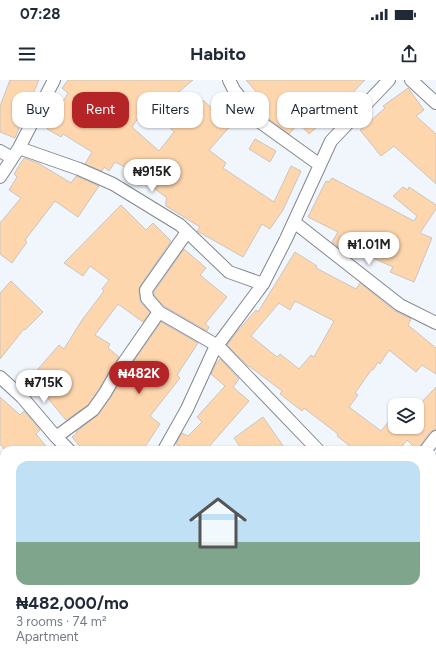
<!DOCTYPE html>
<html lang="en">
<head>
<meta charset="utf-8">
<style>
	:root { --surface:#fff; --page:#f6f6f7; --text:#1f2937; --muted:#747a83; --line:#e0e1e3; --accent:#b52527 }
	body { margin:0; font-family:Figtree,sans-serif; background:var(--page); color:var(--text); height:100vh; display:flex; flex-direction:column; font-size:15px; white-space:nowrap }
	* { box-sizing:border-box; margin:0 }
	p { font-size:13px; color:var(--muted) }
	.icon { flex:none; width:22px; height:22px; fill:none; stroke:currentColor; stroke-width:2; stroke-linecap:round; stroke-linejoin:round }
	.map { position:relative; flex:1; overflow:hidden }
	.side { position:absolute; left:0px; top:366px; width:436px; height:220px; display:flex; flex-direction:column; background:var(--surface); border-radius:12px 12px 0 0; box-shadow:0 1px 3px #0004 }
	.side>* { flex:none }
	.hud { position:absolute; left:12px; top:12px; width:412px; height:36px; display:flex; gap:8px }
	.controls { position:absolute; left:388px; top:318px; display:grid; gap:8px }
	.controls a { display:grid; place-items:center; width:36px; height:36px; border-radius:8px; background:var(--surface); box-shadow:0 1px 3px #0004; font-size:20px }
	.price { position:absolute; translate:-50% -34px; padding:0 9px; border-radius:14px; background:#fff; color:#222; font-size:13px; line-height:26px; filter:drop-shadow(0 1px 2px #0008) }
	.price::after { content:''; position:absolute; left:50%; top:24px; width:12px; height:9px; margin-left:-6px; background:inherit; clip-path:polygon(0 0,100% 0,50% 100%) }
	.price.current { background:var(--accent); color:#fff }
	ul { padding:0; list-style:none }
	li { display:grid; align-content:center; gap:8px; height:212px; padding:0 16px }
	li+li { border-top:1px solid var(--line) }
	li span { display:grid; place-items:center; height:124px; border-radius:12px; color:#555 }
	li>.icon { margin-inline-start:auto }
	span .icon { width:72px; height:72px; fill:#fffc; stroke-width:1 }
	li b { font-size:17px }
	.tag { padding:0 14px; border-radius:12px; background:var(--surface); box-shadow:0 1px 3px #0004; font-size:14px; line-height:36px }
	.tag.current { background:var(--accent); color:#fff }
	.status { display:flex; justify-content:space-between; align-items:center; height:28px; padding:0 20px; background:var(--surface); direction:ltr }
	.status svg { height:11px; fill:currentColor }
	header { display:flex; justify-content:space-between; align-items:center; height:52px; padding:0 16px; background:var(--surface); font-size:18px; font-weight:700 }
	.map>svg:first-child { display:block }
</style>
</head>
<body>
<div class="status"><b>07:28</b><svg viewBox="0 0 49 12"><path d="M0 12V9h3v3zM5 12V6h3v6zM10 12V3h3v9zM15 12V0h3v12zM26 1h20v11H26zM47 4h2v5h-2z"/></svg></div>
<header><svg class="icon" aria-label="menu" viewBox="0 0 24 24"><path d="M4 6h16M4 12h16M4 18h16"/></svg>Habito<svg class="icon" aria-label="share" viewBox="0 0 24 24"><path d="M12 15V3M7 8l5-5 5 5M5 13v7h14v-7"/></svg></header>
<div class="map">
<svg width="436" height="586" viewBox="0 0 436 586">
	<rect width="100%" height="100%" fill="#f1f5fc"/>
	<path fill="#fed6ad" stroke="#cbc5c0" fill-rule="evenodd" d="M10,0H39L29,23L15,58L0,52V26Z
		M68,0H193L174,16L191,34L203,20L217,33L218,31L232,44L209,70L226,83L223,88L274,122L291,86L301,91L283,130L270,149L262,144L243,177L197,151L200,147L166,126V121L167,118L129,89L115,82L109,91L104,87L102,91L85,84L92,72L63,54L61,57L47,49L68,13L62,8ZM148,24L174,52L159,71L132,47Z
		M246,0H365L339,27L309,54L299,43L289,54L265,36L251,19L258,14Z
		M408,8L424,30L416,36L436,54V104L394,66L381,76L360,50L385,28L383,26Z
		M255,59L276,71L270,82L249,69Z
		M24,78L38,83L71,103L76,96L99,106L78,137L55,121L25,160L27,162L12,183L0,174V143L21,118L9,110L17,97L14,94Z
		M332,98L414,141L417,136L393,116L403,107L408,110L409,107L436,125V129L420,153L432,158L414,202L390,192L393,187L355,170L351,177L332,162L338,152L308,137L326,101L329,102Z
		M121,125L146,150L153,143L171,161L140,206L139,211L140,219L141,223L150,232L143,242L118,224L95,255L110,264L108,268L119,277L110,290L99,309L88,325L66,340L41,310L36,316L27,308L35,299L32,296L59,265L64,269L82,240L104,211L102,209L109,200L90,186L83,196L64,183Z
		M184,169L206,188L200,195L227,217L205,244L209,247L207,251L164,226L154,215V212Z
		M295,172L317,186L316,188L356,209L360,203L395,231L411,239L408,245L436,268V294L422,285L416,292L389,270L380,284L378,282L373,290L372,289L355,313L358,315L349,327L381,351L395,334V347H417V327L436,307V350H433L430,352L417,370L407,360L399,370H355L337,356L338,354L304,328L302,331L280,314L282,311L249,286V287L227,265L237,252L256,230L258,232ZM295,221L334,241L314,277L311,275L299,289L280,274L277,277L251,256L279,223L290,230Z
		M11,201L43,232L25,250L24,249L0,279V213Z
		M161,242L198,263L177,295L180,298L150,336L160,344L143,370H83L72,357L77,353L76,352L99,334L111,317L122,298Z
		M220,279L239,299L233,307L249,321L206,370H186L176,364L182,353L188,356L202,342L197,337L225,306L211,294L216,284Z
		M0,317L20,335L24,331L40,350L36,354L49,370H5L0,364Z
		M263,337L286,370H242L234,358Z"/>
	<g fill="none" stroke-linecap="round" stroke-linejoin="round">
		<g stroke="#83878d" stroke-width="14">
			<path id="minor" d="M229,0L234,10L260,42L320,85
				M411,0L436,23
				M19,68L79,89L113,104L180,145L229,192L263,204
				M0,71L12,78
				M0,97L19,68L54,0
				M294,142L400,225L436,243
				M187,152L146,210L147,218L159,232L218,266L318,370
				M0,297L22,317L56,357L69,370
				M56,357L93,330L105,313L116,294L159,232
				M164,370L187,329L214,270L263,204L286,159L331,61L389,0
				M426,370L436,357
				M0,532L4,528
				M124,582L126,586
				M305,582L308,586
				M195,586L199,582"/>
		</g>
		<use href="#minor" stroke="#fff" stroke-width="12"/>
	</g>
</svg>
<div class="controls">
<a><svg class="icon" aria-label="layers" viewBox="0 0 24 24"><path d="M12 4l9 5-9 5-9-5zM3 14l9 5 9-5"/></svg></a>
</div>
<b class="price" style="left:152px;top:113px">₦915K</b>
<b class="price" style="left:369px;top:186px">₦1.01M</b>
<b class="price current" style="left:139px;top:315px">₦482K</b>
<b class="price" style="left:44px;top:324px">₦715K</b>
<div class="hud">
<a class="tag">Buy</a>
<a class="tag current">Rent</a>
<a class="tag">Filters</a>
<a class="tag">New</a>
<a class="tag">Apartment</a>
</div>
<section class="side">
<ul>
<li><span style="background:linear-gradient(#bfe0f5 65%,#7fa58c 0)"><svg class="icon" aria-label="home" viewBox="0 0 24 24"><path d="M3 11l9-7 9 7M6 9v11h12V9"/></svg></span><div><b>₦482,000/mo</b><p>3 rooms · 74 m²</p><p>Apartment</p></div></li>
</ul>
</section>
</div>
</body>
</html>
